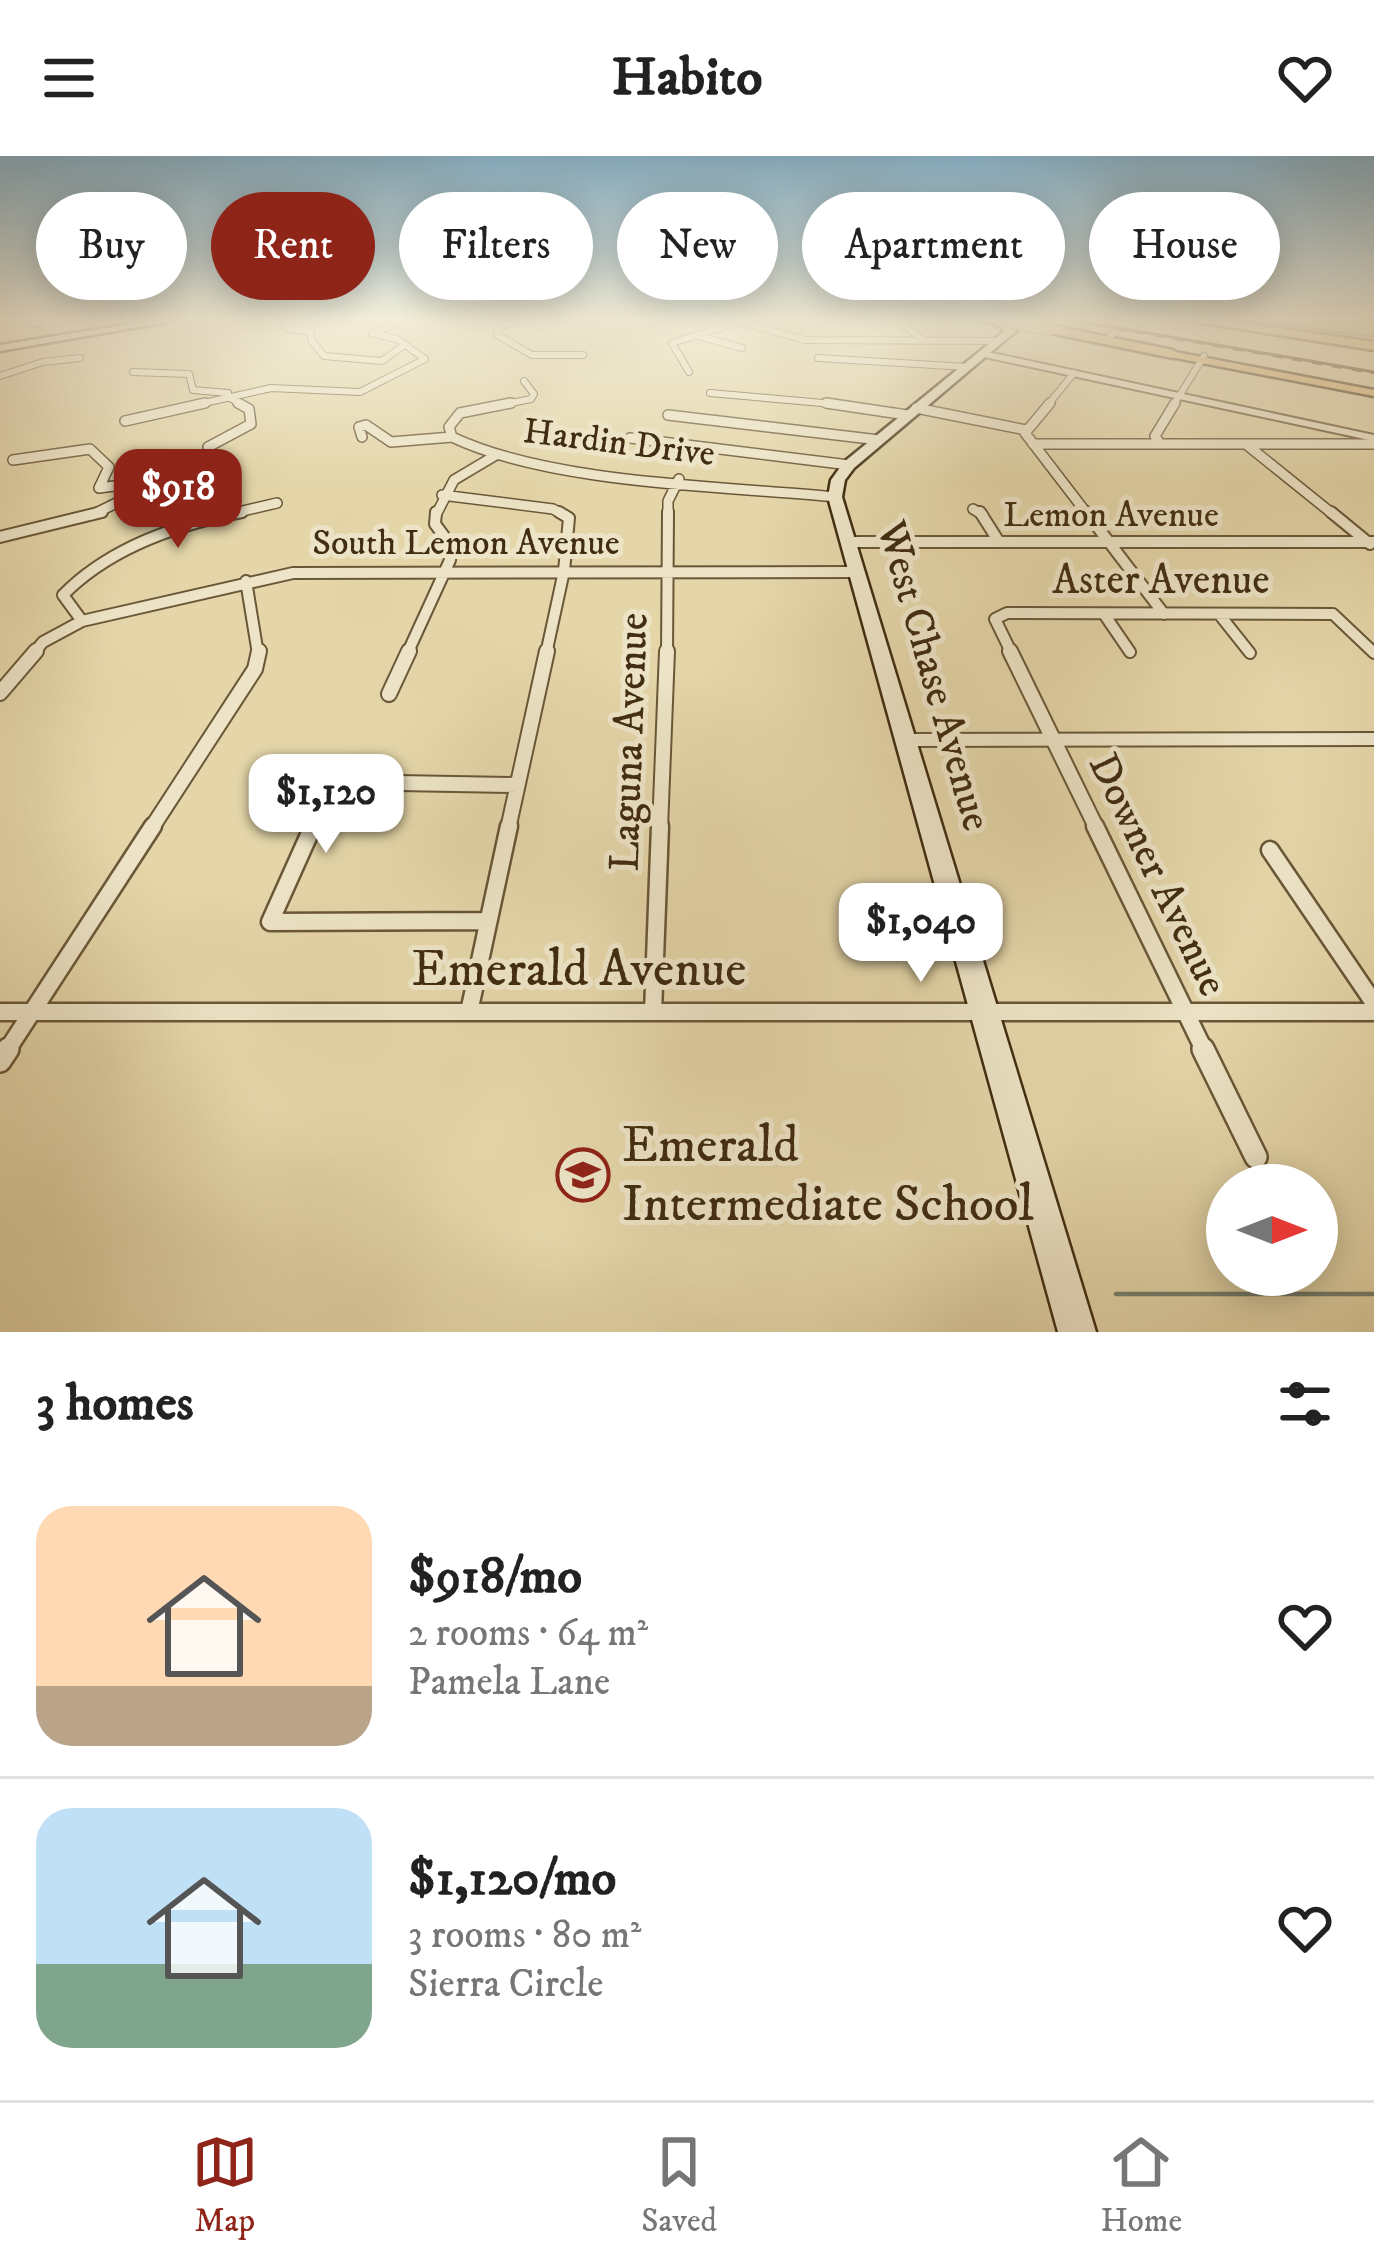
<!DOCTYPE html>
<html lang="en">
<head>
<meta charset="utf-8">
<style>
	:root { --surface:#fff; --page:#f2f2f2; --text:#222; --muted:#767676; --line:#e0e0e0; --accent:#8f2418 }
	body { margin:0; font-family:"IM FELL DW Pica",serif; background:var(--page); color:var(--text); height:100vh; display:flex; flex-direction:column; font-size:45px; white-space:nowrap }
	* { box-sizing:border-box; margin:0 }
	p { font-size:39px; color:var(--muted) }
	.icon { flex:none; width:66px; height:66px; fill:none; stroke:currentColor; stroke-width:2; stroke-linecap:round; stroke-linejoin:round }
	.map { position:relative; height:1176px; overflow:hidden }
	.sheet { display:flex; flex-direction:column; background:var(--surface); flex:1 }
	.sheet>* { flex:none }
	.top-card { position:absolute; left:36px; top:36px; width:1302px; height:108px; display:flex; gap:24px }
	.needle { width:78px; rotate:90deg }
	.controls { position:absolute; left:1206px; top:1008px; display:grid; gap:24px }
	.controls a { display:grid; place-items:center; width:132px; height:132px; border-radius:50%; background:var(--surface); box-shadow:0 6px 30px #0003; font-size:60px }
	.price { position:absolute; translate:-50% -102px; padding:0 27px; border-radius:24px; background:#fff; color:#222; font-size:39px; line-height:78px; filter:drop-shadow(0 3px 6px #0008) }
	.price::after { content:''; position:absolute; left:50%; top:72px; width:36px; height:27px; margin-left:-18px; background:inherit; clip-path:polygon(0 0,100% 0,50% 100%) }
	.price.current { background:var(--accent); color:#fff }
	ul { padding:0; list-style:none }
	li { display:flex; align-items:center; gap:36px; height:300px; padding:0 36px }
	li+li { border-top:3px solid var(--line) }
	li span { display:grid; place-items:center; flex:none; width:336px; height:240px; border-radius:36px; color:#555 }
	li>.icon { margin-inline-start:auto }
	span .icon { width:144px; height:144px; fill:#fffc; stroke-width:1 }
	li b { font-size:51px }
	h2 { display:flex; justify-content:space-between; align-items:center; height:144px; padding:0 36px; font-size:51px }
	.tag { padding:0 42px; border-radius:54px; background:var(--surface); box-shadow:0 6px 30px #0003; font-size:42px; line-height:108px }
	.tag.current { background:var(--accent); color:#fff }
	header { display:flex; justify-content:space-between; align-items:center; height:156px; padding:0 36px; background:var(--surface); font-size:54px; font-weight:700 }
	.tab-bar { display:flex; justify-content:space-around; align-items:center; height:168px; border-top:3px solid var(--line); background:var(--surface); font-size:33px; color:var(--muted) }
	.tab-bar a { display:grid; justify-items:center; gap:6px }
	.tab-bar .current { color:var(--accent) }
	.map>svg:first-child { display:block }
</style>
</head>
<body>
<header><svg class="icon" aria-label="menu" viewBox="0 0 24 24"><path d="M4 6h16M4 12h16M4 18h16"/></svg>Habito<svg class="icon" aria-label="heart" viewBox="0 0 24 24"><path d="M12 20l-8-8c-3-5 5-10 8-4 3-6 11-1 8 4z"/></svg></header>
<div class="map">
<svg width="1374" height="1176" viewBox="0 0 1374 1176">
	<rect width="100%" height="100%" fill="#e4d6a9"/>
	<filter id="stains"><feTurbulence type="fractalNoise" baseFrequency=".00167" numOctaves="4"/><feColorMatrix values="0 0 0 0 .2 0 0 0 0 .09 0 0 0 0 .02 0 0 0 .5 -.17"/></filter>
	<radialGradient id="worn" r=".72"><stop offset=".6" stop-color="#630" stop-opacity="0"/><stop offset="1" stop-color="#630" stop-opacity=".3"/></radialGradient>
	<path fill="#aebf8d" stroke="#78764f" stroke-width="3" d="M1226,162H1374V181Z"/>
	<g fill="none" stroke-linecap="round" stroke-linejoin="round">
		<path stroke="#74806f" stroke-width="4.5" d="M1116,1138H1374"/>
		<g stroke="#6a5737" stroke-width="8">
			<path id="minor-far5" d="M307,162L285,172L311,176V184L324,200L382,205L403,190
				M521,162L498,172L497,179L532,199H583
				M725,162L805,184L998,185
				M793,162H837
				M895,162L924,185
				M0,167L40,168
				M695,179L742,192
				M1109,182L1125,167
				M818,202L967,211
				M133,216L189,218L193,234L228,237
				M689,216L672,187L736,167
				M0,220L43,206L80,202
				M710,237L856,250
				M228,241L244,250
				M191,250L271,232L360,236L425,203L397,183L372,177L408,162
				M496,250L531,243L534,238L524,225
				M1047,250L1074,217
				M1173,250L1204,200"/>
		</g>
		<g stroke="#6a5737" stroke-width="12">
			<path id="minor-far4" d="M511,247L460,257L449,271L452,281C551,328 723,330 835,341
				M826,247L907,259
				M1050,247L1025,277L1088,359
				M916,252L1026,274
				M668,259L879,284
				M125,265L205,247
				M362,281L359,271L366,269L391,286L452,281
				M630,282L849,309
				M1033,288H1374
				M1160,288L1155,280L1175,247
				M1247,289L1334,359
				M208,291L251,268L249,253L238,247
				M13,304L90,293L109,311L99,332L137,327L147,332L92,359
				M442,339L553,353L564,359
				M973,353L983,359
				M225,359L277,347
				M436,359L454,324L496,299
				M668,359V345L679,323"/>
		</g>
		<g stroke="#6a5737" stroke-width="14">
			<path id="minor-far3" d="M980,356L999,386
				M1086,356L1164,458
				M1331,356L1370,388
				M0,381L102,356
				M847,386H1374
				M246,425L258,498
				M1104,458L1130,496
				M1219,458L1250,497
				M82,465L63,439C109,392 179,368 242,356
				M33,498L43,486L82,465L293,417L856,416
				M407,498L450,404L452,391L435,368L436,356
				M546,498L564,415L569,362L559,356
				M667,498L668,356
				M1012,498L995,463L1007,457L1333,458L1374,497"/>
		</g>
		<g stroke="#6a5737" stroke-width="18">
			<path id="minor-far2" d="M1010,495L1097,673
				M0,537L36,495
				M389,538L409,495
				M151,673L255,513L259,495
				M312,673L330,633L343,626L517,629
				M508,673L547,495
				M660,673L667,495"/>
		</g>
		<g stroke="#6a5737" stroke-width="21">
			<path id="minor-far1" d="M313,670L270,766L487,765
				M1095,670L1205,896
				M1270,694L1374,847
				M0,856H1374
				M469,856L509,670
				M653,856L660,670
				M6,896L153,670"/>
		</g>
		<g stroke="#6a5737" stroke-width="26">
			<path id="minor" d="M1203,893L1256,1001
				M0,905L8,893"/>
		</g>
		<g stroke="#6a5737" stroke-width="4">
			<path id="tertiary" d="M983,195L1374,279V285L980,200Z
				M1374,577V589L905,590L896,584L905,578Z"/>
		</g>
		<g stroke="#412d11" stroke-width="5">
			<path id="secondary" d="M167,162H190L0,195V189Z
				M1005,162H1014L1023,169L854,312L845,324L842,341L1096,1176H1058L828,341L831,324L844,306L1012,169Z"/>
		</g>
		<g stroke="#412d11" stroke-width="5">
			<path id="primary" d="M1154,192L1374,234V240L1150,197Z"/>
		</g>
		<g stroke="#412d11" stroke-width="5">
			<path id="motorway" d="M976,162L1009,165L1016,176L1006,179L1001,170Z
				M1171,162H1204L1374,186V194Z
				M1049,169L1173,194L1179,198L1173,202L1045,176Z"/>
		</g>
		<use href="#minor-far5" stroke="#ede4c7" stroke-width="6"/>
		<use href="#minor-far4" stroke="#ede4c7" stroke-width="9"/>
		<use href="#minor-far3" stroke="#ede4c7" stroke-width="10"/>
		<use href="#minor-far2" stroke="#ede4c7" stroke-width="14"/>
		<use href="#minor-far1" stroke="#ede4c7" stroke-width="16"/>
		<use href="#minor" stroke="#ede4c7" stroke-width="21"/>
		<use href="#tertiary" fill="#ede4c7" fill-rule="evenodd"/>
		<use href="#secondary" fill="#ede4c7" fill-rule="evenodd"/>
		<use href="#primary" fill="#e2bb74" fill-rule="evenodd"/>
		<use href="#motorway" fill="#e2bb74" fill-rule="evenodd"/>
		<path stroke="#412d11" stroke-width="3" d="M1061,162L1374,216"/>
		<path stroke="#412d11" stroke-width="3" stroke-dasharray="10 10" stroke-linecap="butt" d="M1056,162L1374,217"/>
		<g stroke="#412d11" stroke-width="15" stroke-linecap="butt">
			<path id="motorway-bridge" d="M997,162L1049,173"/>
		</g>
		<use href="#motorway-bridge" stroke="#e2bb74" stroke-width="14"/>
	</g>
	<linearGradient id="sky" x2="0" y2="1"><stop stop-color="#87b6d1"/><stop offset="0.5" stop-color="#f3edd8"/><stop offset="1" stop-color="#f3edd8" stop-opacity="0"/></linearGradient>
	<rect width="1374" height="327" fill="url(#sky)"/>
	<defs>
		<g id="school-ring" transform="scale(2.7)"><circle r="9.5" fill="#ede4c7" stroke="#8f2418" stroke-width="1.5"/><path d="M0-5L7-2L0 1L-7-2ZM-4 1L0 2.5L4 1V4Q0 6-4 4Z" fill="#8f2418"/></g>
	</defs>
	<g fill-rule="evenodd">
		<use href="#school-ring" x="583" y="1019"/>
	</g>
	<g text-anchor="middle" dominant-baseline="central" stroke-width="10" stroke-linejoin="round" paint-order="stroke">
		<g font-size="36" fill="#412d11" stroke="#ede4c7">
			<text transform="translate(619 287) rotate(7)">Hardin Drive</text>
			<text x="1111" y="359">Lemon Avenue</text>
			<text x="466" y="387">South Lemon Avenue</text>
		</g>
		<g font-size="42" fill="#412d11" stroke="#ede4c7">
			<text x="1161" y="425">Aster Avenue</text>
			<text transform="translate(933 520) rotate(74)">West Chase Avenue</text>
			<text transform="translate(630 586) rotate(-88)">Laguna Avenue</text>
			<text transform="translate(1157 719) rotate(64)">Downer Avenue</text>
		</g>
		<g font-size="51" fill="#412d11" stroke="#ede4c7">
			<text x="579" y="814">Emerald Avenue</text>
		</g>
		<g font-size="51" fill="#412d11" stroke="#ede4c7" text-anchor="start">
			<text x="622" y="990">Emerald<tspan x="622" dy="59">Intermediate School</tspan></text>
		</g>
	</g>
	<rect width="100%" height="100%" filter="url(#stains)"/>
	<rect width="100%" height="100%" fill="url(#worn)"/>
</svg>
<div class="controls">
<a><svg class="needle" viewBox="-14 -14 28 28"><path d="M0-13l5 13h-10z" fill="#e53935"/><path d="M0 13l5-13h-10z" fill="#767676"/></svg></a>
</div>
<b class="price current" style="left:178px;top:395px">$918</b>
<b class="price" style="left:326px;top:700px">$1,120</b>
<b class="price" style="left:921px;top:829px">$1,040</b>
<div class="top-card">
<a class="tag">Buy</a>
<a class="tag current">Rent</a>
<a class="tag">Filters</a>
<a class="tag">New</a>
<a class="tag">Apartment</a>
<a class="tag">House</a>
</div>
</div>
<section class="sheet">
<h2>3 homes<svg class="icon" aria-label="filters" viewBox="0 0 24 24"><path d="M4 7h16M4 17h16"/><circle cx="9" cy="7" r="2"/><circle cx="15" cy="17" r="2"/></svg></h2>
<ul>
<li><span style="background:linear-gradient(#ffd9b3 75%,#b9a48a 0)"><svg class="icon" aria-label="home" viewBox="0 0 24 24"><path d="M3 11l9-7 9 7M6 9v11h12V9"/></svg></span><div><b>$918/mo</b><p>2 rooms · 64 m²</p><p>Pamela Lane</p></div><svg class="icon" aria-label="heart" viewBox="0 0 24 24"><path d="M12 20l-8-8c-3-5 5-10 8-4 3-6 11-1 8 4z"/></svg></li>
<li><span style="background:linear-gradient(#bfe0f5 65%,#7fa58c 0)"><svg class="icon" aria-label="home" viewBox="0 0 24 24"><path d="M3 11l9-7 9 7M6 9v11h12V9"/></svg></span><div><b>$1,120/mo</b><p>3 rooms · 80 m²</p><p>Sierra Circle</p></div><svg class="icon" aria-label="heart" viewBox="0 0 24 24"><path d="M12 20l-8-8c-3-5 5-10 8-4 3-6 11-1 8 4z"/></svg></li>
</ul>
</section>
<nav class="tab-bar">
<a class="current"><svg class="icon" aria-label="map" viewBox="0 0 24 24"><path d="M3 6l6-2 6 2 6-2v14l-6 2-6-2-6 2zM9 4v14M15 6v14"/></svg>Map</a>
<a><svg class="icon" aria-label="saved" viewBox="0 0 24 24"><path d="M7 4h10v16l-5-4-5 4z"/></svg>Saved</a>
<a><svg class="icon" aria-label="home" viewBox="0 0 24 24"><path d="M3 11l9-7 9 7M6 9v11h12V9"/></svg>Home</a>
</nav>
</body>
</html>
